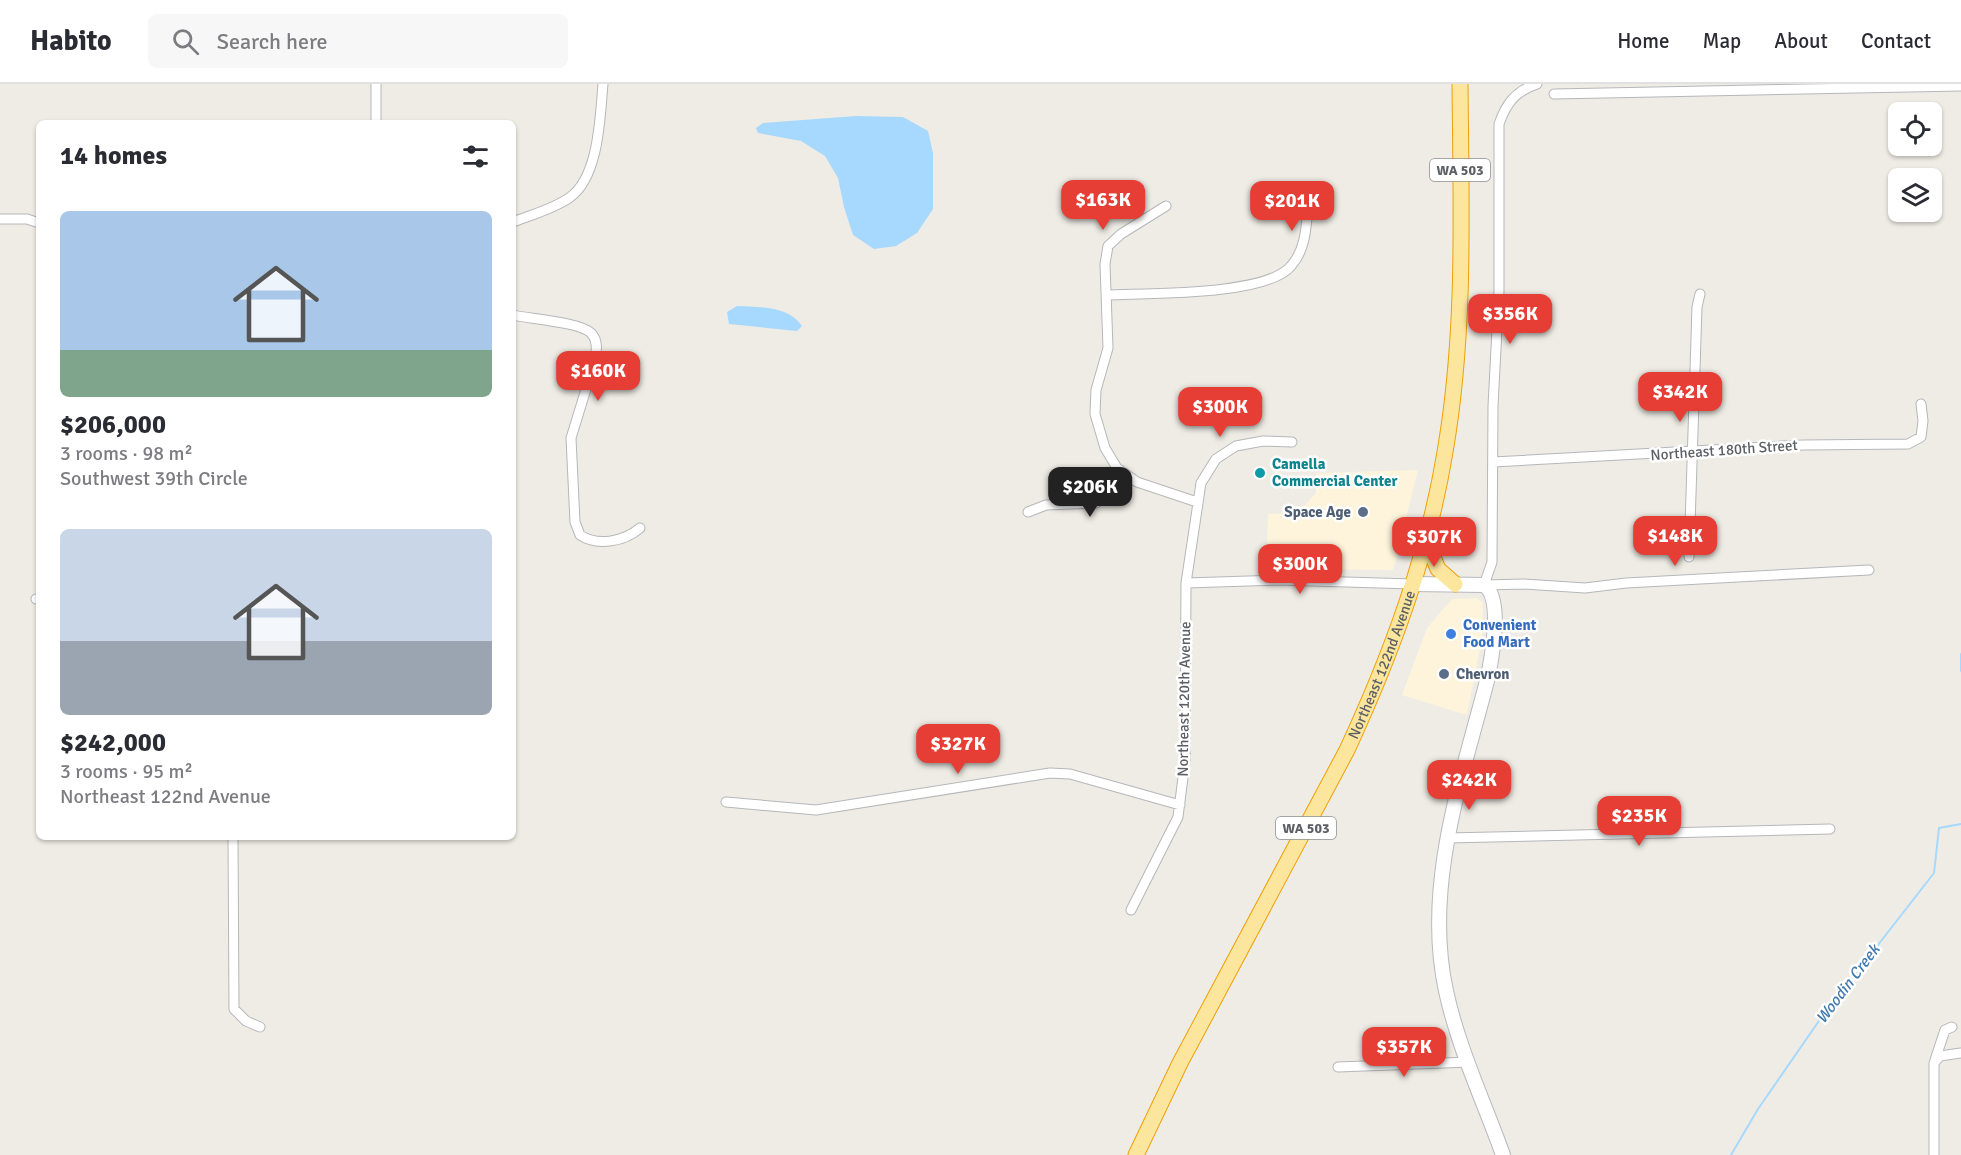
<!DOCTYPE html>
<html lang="en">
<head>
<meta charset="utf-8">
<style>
	:root { --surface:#fff; --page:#f7f7f7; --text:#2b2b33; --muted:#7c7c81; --line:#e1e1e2; --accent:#e63d34 }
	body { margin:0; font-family:Signika,sans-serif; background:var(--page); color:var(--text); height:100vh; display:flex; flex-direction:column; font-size:22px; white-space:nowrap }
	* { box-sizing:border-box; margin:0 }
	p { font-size:20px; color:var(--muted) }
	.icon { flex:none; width:33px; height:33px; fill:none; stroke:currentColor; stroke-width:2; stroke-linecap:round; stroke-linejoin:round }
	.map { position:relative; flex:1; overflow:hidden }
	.side { position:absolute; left:36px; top:36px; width:480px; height:720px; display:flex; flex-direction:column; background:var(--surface); border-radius:9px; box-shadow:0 2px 4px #0004 }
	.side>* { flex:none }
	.buttons { position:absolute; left:1888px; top:18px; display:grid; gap:12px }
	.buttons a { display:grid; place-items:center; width:54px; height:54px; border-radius:9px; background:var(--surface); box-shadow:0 2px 4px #0004; font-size:30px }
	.price { position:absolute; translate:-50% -51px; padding:0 14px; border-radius:12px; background:var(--accent); color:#fff; font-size:20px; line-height:39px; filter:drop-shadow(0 2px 3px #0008) }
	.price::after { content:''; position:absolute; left:50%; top:36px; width:18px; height:14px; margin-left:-9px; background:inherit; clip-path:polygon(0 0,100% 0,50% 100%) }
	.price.current { background:#222; color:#fff }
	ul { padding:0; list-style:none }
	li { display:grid; align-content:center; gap:12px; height:318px; padding:0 24px }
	li span { display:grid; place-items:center; height:186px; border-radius:9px; color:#555 }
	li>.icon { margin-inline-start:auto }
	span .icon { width:108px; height:108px; fill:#fffc; stroke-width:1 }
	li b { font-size:26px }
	h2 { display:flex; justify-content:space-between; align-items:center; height:72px; padding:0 24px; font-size:26px }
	header { display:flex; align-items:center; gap:36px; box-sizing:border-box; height:84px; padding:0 30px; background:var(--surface); border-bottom:2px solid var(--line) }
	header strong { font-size:28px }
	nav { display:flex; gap:33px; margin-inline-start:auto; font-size:21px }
	.search { width:420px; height:54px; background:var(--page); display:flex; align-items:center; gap:15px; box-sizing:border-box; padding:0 21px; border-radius:9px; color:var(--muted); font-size:22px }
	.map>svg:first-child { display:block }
</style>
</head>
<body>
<header>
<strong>Habito</strong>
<div class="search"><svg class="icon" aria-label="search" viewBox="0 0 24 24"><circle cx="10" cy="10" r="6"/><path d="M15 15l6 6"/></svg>Search here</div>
<nav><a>Home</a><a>Map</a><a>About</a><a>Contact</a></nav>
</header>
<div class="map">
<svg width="1961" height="1071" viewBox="0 0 1961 1071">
	<rect width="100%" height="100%" fill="#efece5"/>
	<path fill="#fdf4db" d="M1418,386L1393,486L1266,485L1268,430L1298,429L1316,409V389Z
		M1477,514L1483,519L1482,553L1467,631L1402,611L1427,544L1452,515Z"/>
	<path fill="#a6d9fd" d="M856,32L903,33L928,47L933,69V125L917,149L896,162L874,165L853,151L844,123L838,94L825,72L801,57L758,49L756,44L763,39Z
		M737,222C758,223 789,222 802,242L797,247L729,240L727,228Z"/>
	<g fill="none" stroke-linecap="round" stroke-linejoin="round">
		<path stroke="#a6d9fd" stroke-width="2" d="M1961,570V587
			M1731,1071L1758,1025L1821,934L1934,789L1939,744L1961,740"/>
		<g stroke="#b5b7bb" stroke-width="11">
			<path id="minor" d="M1537,0C1515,7 1506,20 1499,40V207L1493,322L1492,478L1484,501L1524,500L1585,504L1626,499L1869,486
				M1554,10L1961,2
				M376,39V0
				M1166,122L1121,150L1108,162L1105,180L1108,264L1096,306L1095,330L1105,364L1117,384L1137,398L1197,418
				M0,135H27L39,139
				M513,138C531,131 553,125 569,114C599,94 600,33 603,0
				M1107,211C1147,209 1266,212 1291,182C1308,163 1306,136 1309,112
				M513,231C530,235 579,238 591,249C598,256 597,266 595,276L571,354L575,438L580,451C598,463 625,457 640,444
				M1493,378L1803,361L1908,360L1921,353L1923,337L1921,320
				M1028,428L1046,421L1096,419L1124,390
				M1689,473L1697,223L1700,210
				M1186,499L1279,496L1413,500
				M36,515H39
				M726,718L816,726L1050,689L1070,690L1180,721
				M233,753L234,925L246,937L260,943
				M1447,754L1830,745
				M1131,826L1178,733L1185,678L1186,499L1201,399L1216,375L1236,362L1263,357L1292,358
				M1935,976L1945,946L1952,943
				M1338,983L1469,978
				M1934,1071V979L1940,972L1961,969"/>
		</g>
		<g stroke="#b6b9be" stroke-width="16">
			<path id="secondary" d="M1413,500L1484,501C1503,514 1492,572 1488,593C1462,694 1423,802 1446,907C1458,963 1484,1018 1503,1071"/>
		</g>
		<g stroke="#eea005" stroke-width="17">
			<g id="trunk">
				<path d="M1426,456L1438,485L1455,500"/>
				<path id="s1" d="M1136,1071L1180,979L1347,666C1391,571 1428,472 1445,368C1466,247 1461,123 1460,0"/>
			</g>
		</g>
		<use href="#minor" stroke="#fff" stroke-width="9"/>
		<use href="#secondary" stroke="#fff" stroke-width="14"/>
		<use href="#trunk" stroke="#fce69e" stroke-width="15"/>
	</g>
	<circle fill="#0f9aa8" stroke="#fff" stroke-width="2" cx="1260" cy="389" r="6"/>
	<g fill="#5c6f8a" stroke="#fff" stroke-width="2">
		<circle cx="1363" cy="428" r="6"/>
		<circle cx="1444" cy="590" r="6"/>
	</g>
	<circle fill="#3f7fe0" stroke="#fff" stroke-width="2" cx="1451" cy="550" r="6"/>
	<g text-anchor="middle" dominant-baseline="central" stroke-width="5" stroke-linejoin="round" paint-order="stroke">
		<g fill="#fff" stroke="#8d9093" stroke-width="1.5">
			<rect x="1430" y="75" width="60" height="22" rx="4.5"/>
			<rect x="1276" y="733" width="60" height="22" rx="4.5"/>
		</g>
		<g font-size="14" font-weight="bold" fill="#5c6065">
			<text x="1460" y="86">WA 503</text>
			<text x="1306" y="744">WA 503</text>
		</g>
		<g font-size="15" fill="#5c6065" stroke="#fff">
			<text transform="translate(1724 366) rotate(-4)">Northeast 180th Street</text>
			<text stroke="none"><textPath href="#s1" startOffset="549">Northeast 122nd Avenue</textPath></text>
			<text transform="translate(1184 615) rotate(-89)">Northeast 120th Avenue</text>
		</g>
		<g font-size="15" font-weight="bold" fill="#0d838f" stroke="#fff" text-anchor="start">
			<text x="1272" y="380">Camella<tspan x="1272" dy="17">Commercial Center</tspan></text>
		</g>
		<g font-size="15" font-weight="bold" fill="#4e5e75" stroke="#fff" text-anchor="end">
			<text x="1351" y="428">Space Age</text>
			<text x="1456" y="590" text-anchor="start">Chevron</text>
		</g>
		<g font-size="15" font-weight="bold" fill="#366cbe" stroke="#fff" text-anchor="start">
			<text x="1463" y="541">Convenient<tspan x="1463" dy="17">Food Mart</tspan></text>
		</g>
		<g font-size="16" font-style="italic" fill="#427aaf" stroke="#fff">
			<text transform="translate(1848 900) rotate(-53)">Woodin Creek</text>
		</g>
	</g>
</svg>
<div class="buttons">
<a><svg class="icon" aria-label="locate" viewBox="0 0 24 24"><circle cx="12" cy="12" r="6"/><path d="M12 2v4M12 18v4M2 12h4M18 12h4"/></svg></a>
<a><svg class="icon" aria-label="layers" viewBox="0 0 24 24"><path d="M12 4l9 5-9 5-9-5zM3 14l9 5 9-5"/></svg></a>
</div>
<b class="price" style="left:1103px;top:147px">$163K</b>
<b class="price" style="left:1292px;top:148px">$201K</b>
<b class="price" style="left:1510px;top:261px">$356K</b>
<b class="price" style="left:598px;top:318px">$160K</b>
<b class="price" style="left:1680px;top:339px">$342K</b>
<b class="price" style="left:1220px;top:354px">$300K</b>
<b class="price current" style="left:1090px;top:434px">$206K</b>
<b class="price" style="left:1675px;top:483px">$148K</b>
<b class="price" style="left:1434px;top:484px">$307K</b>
<b class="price" style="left:1300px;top:511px">$300K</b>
<b class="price" style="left:958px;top:691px">$327K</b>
<b class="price" style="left:1469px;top:727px">$242K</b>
<b class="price" style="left:1639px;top:763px">$235K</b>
<b class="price" style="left:1404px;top:994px">$357K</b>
<section class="side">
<h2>14 homes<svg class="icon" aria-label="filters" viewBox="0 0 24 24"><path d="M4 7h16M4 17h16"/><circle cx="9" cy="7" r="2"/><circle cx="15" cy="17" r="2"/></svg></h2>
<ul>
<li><span style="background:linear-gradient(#a9c7e8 75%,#7fa58c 0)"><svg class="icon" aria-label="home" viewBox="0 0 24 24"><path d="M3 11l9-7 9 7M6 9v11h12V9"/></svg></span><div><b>$206,000</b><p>3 rooms · 98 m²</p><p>Southwest 39th Circle</p></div></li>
<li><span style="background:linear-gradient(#c9d6e8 60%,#9aa5b1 0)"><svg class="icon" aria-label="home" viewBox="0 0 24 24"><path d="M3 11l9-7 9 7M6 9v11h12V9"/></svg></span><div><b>$242,000</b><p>3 rooms · 95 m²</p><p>Northeast 122nd Avenue</p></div></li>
</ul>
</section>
</div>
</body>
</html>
